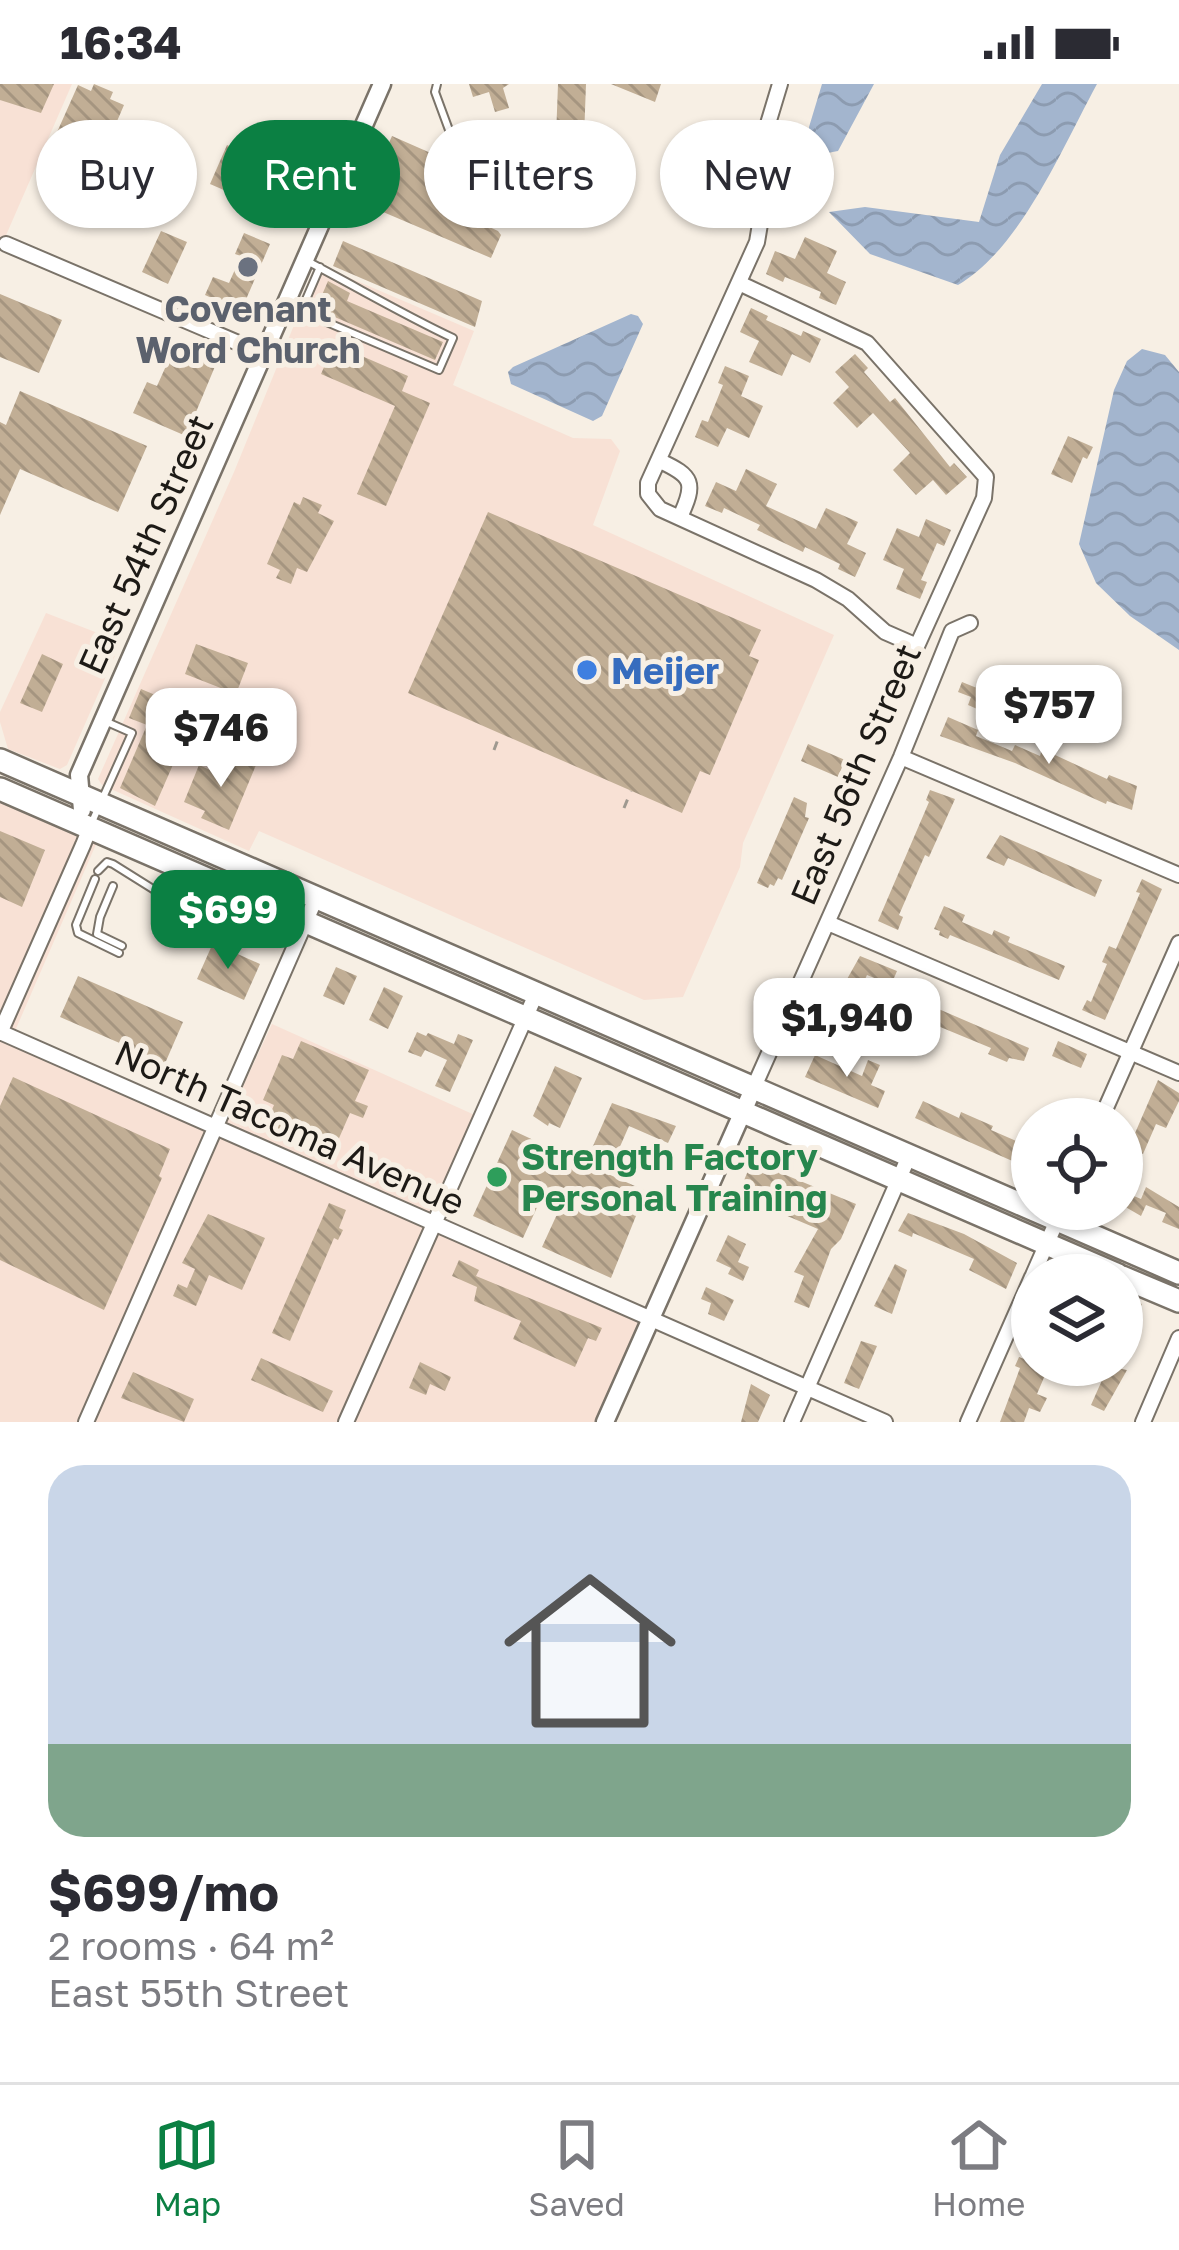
<!DOCTYPE html>
<html lang="en">
<head>
<meta charset="utf-8">
<style>
	:root { --surface:#fff; --page:#f2f2f3; --text:#2b2b33; --muted:#7c7c81; --line:#e1e1e2; --accent:#0b8043 }
	body { margin:0; font-family:"Golos Text",sans-serif; background:var(--page); color:var(--text); height:100vh; display:flex; flex-direction:column; font-size:45px; white-space:nowrap }
	* { box-sizing:border-box; margin:0 }
	p { font-size:39px; color:var(--muted) }
	.icon { flex:none; width:66px; height:66px; fill:none; stroke:currentColor; stroke-width:2; stroke-linecap:round; stroke-linejoin:round }
	.map { position:relative; height:1338px; overflow:hidden }
	.details { display:flex; flex-direction:column; background:var(--surface); flex:1 }
	.details>* { flex:none }
	.top-card { position:absolute; left:36px; top:36px; width:1107px; height:108px; display:flex; gap:24px }
	.tools { position:absolute; left:1011px; top:1014px; display:grid; gap:24px }
	.tools a { display:grid; place-items:center; width:132px; height:132px; border-radius:50%; background:var(--surface); box-shadow:0 3px 9px #0004; font-size:60px }
	.price { position:absolute; translate:-50% -102px; padding:0 27px; border-radius:24px; background:#fff; color:#222; font-size:39px; line-height:78px; filter:drop-shadow(0 3px 6px #0008) }
	.price::after { content:''; position:absolute; left:50%; top:72px; width:36px; height:27px; margin-left:-18px; background:inherit; clip-path:polygon(0 0,100% 0,50% 100%) }
	.price.on { background:var(--accent); color:#fff }
	ul { padding:0; list-style:none }
	li { display:grid; align-content:center; gap:24px; height:636px; padding:0 48px }
	li+li { border-top:3px solid var(--line) }
	li span { display:grid; place-items:center; height:372px; border-radius:36px; color:#555 }
	li>.icon { margin-inline-start:auto }
	span .icon { width:216px; height:216px; fill:#fffc; stroke-width:1 }
	li b { font-size:51px }
	.chip { padding:0 42px; border-radius:54px; background:var(--surface); box-shadow:0 3px 9px #0004; font-size:42px; line-height:108px }
	.chip.on { background:var(--accent); color:#fff }
	.status { display:flex; justify-content:space-between; align-items:center; height:84px; padding:0 60px; background:var(--surface); direction:ltr }
	.status svg { height:33px; fill:currentColor }
	.tab-bar { display:flex; justify-content:space-around; align-items:center; height:168px; border-top:3px solid var(--line); background:var(--surface); font-size:33px; color:var(--muted) }
	.tab-bar a { display:grid; justify-items:center; gap:6px }
	.tab-bar .on { color:var(--accent) }
	.map>svg:first-child { display:block }
</style>
</head>
<body>
<div class="status"><b>16:34</b><svg viewBox="0 0 49 12"><path d="M0 12V9h3v3zM5 12V6h3v6zM10 12V3h3v9zM15 12V0h3v12zM26 1h20v11H26zM47 4h2v5h-2z"/></svg></div>
<div class="map">
<svg width="1179" height="1338" viewBox="0 0 1179 1338">
	<defs>
		<pattern id="water-waves" width="16" height="10" patternUnits="userSpaceOnUse" patternTransform="scale(3)"><rect width="16" height="10" fill="#a3b5ce"/><path d="M0 5q4-4 8 0t8 0" fill="none" stroke="#8c9bb0"/></pattern>
		<pattern id="building-back-hatch" width="6" height="6" patternUnits="userSpaceOnUse" patternTransform="scale(3)"><rect width="6" height="6" fill="#c1ae95"/><path d="M-1 5l2 2M0 0l6 6M5-1l2 2" fill="none" stroke="#a59580"/></pattern>
	</defs>
	<rect width="100%" height="100%" fill="#f7efe4"/>
	<path fill="#f8e1d5" d="M0,0H72L0,165Z
		M324,183L474,247L453,301L573,354L611,355L620,367L593,441L834,551L743,759L740,783L683,913L644,916L259,747L249,767L102,701L98,695L234,388L317,185Z
		M46,529L121,558L67,681L60,685L8,665L0,638V628Z
		M0,716L97,758L15,947L224,1043L272,940L477,1032L436,1145L642,1238L598,1338H0Z"/>
	<path fill="url(#water-waves)" d="M822,0H874L838,67L811,72L809,43Z
		M1042,0H1097C1062,64 1021,164 958,201L870,170L829,128L865,123L979,138L1000,71Z
		M631,230L638,232L643,240L602,332L593,337L511,300L508,288L513,283Z
		M1142,265L1165,271L1179,288V566L1130,532L1096,499L1079,460L1114,306L1127,277Z"/>
	<path fill="url(#building-back-hatch)" d="M0,0H54L41,29L0,16Z
		M94,0L113,8L110,15L124,21L93,93L78,86L75,93L46,73L78,1L91,7Z
		M469,0H509L503,4L509,24L495,28L489,8L473,13Z
		M558,0H586L583,81L555,80Z
		M611,0H661L655,18Z
		M392,52L467,85L449,124L498,147L501,151L491,174L362,119Z
		M227,61L257,74L255,80L291,96L279,123L236,104L233,110L210,100Z
		M161,147L187,158L168,200L142,188Z
		M244,149L270,160L241,227L205,211L213,193L229,199L241,172L235,170Z
		M805,153L837,167L827,189L846,198L836,221L819,214L821,208L785,193L783,198L766,190L775,167L795,175Z
		M343,157L482,217L475,243L333,182Z
		M328,197L350,209L347,217L443,258L435,276L316,225Z
		M0,210L62,236L39,289L0,273Z
		M751,224L768,232L766,236L801,252L803,247L821,255L810,279L792,270L782,292L749,278L759,257L740,248Z
		M334,260L408,292L402,307L430,319L386,422L357,410L395,322L321,290Z
		M175,262L216,280L186,352L133,329L147,298L157,302Z
		M855,270L868,284L864,288L890,318L895,314L950,383L954,379L967,393L946,411L933,396L916,411L893,386L910,369L873,329L857,344L833,319L849,303L835,288Z
		M725,282L749,292L741,312L763,322L749,354L727,344L718,363L695,353L702,336L708,338L723,301L718,299Z
		M20,307L147,362L118,428L20,385L0,431V338L6,341Z
		M1068,352L1093,363L1087,375L1083,373L1072,399L1051,390Z
		M746,385L777,400L766,422L816,445L826,424L858,438L847,460L866,469L855,493L838,485L840,480L805,463L803,468L757,446L760,441L724,424L722,429L705,422L716,398L736,407Z
		M303,413L322,421L318,429L334,437L307,488L297,484L291,500L276,494L280,486L267,480L294,418L300,421Z
		M488,428L761,546L749,572L759,576L710,691L700,687L682,729L408,609Z
		M926,435L951,446L944,462L937,459L921,496L927,498L920,515L896,505L904,485L883,476L897,444L919,453Z
		M196,560L248,579L236,610L185,590Z
		M42,570L63,580L42,628L20,619Z
		M962,598L999,613L991,631L968,621L971,613L958,608Z
		M141,605L191,626L178,655L165,649L157,667L175,676L155,722L120,704L147,641L129,634Z
		M948,633L978,646L976,652L1012,667L1015,661L1040,672L1042,665L1107,695L1109,691L1137,702L1132,726L1107,717L1106,720L1015,679L940,652Z
		M808,660L845,676L838,693L801,677Z
		M228,669L256,681L229,746L201,734L205,727L184,718L199,681L219,690Z
		M930,706L955,715L929,773L925,771L899,831L903,833L898,846L878,837L929,718L926,716Z
		M794,713L807,719L805,733L809,734L782,796L778,794L774,802L770,800L768,804L757,799Z
		M0,747L45,766L22,823L0,813Z
		M1000,751L1102,796L1095,813L1008,774L1004,782L986,774Z
		M1142,795L1162,805L1105,936L1082,926L1087,916L1091,918L1107,880L1102,878L1109,862L1116,865L1129,835L1140,809L1136,808Z
		M944,822L965,831L962,838L992,851L994,846L1010,853L1008,858L1065,882L1059,896L950,851L948,855L939,851L940,847L934,845Z
		M213,859L260,880L244,916L197,895Z
		M860,872L897,887L891,901L867,891L858,910L861,912L856,924L861,926L854,941L828,929Z
		M336,883L357,892L344,921L323,912Z
		M78,892L183,938L163,984L145,976L147,971L60,933Z
		M384,903L403,912L388,945L369,936Z
		M906,911L1029,964L1024,977L1009,974L1007,978L988,970L991,964L904,928L905,924L901,922Z
		M417,948L426,952L428,949L454,960L458,950L473,956L450,1008L435,1002L447,976L425,966L421,973L408,968Z
		M301,957L369,986L355,1017L368,1022L363,1034L350,1029L333,1068L266,1040L274,1021L263,1016L282,971L293,975Z
		M1058,957L1087,970L1081,984L1052,972Z
		M815,971L862,992L868,976L880,981L871,1001L885,1007L878,1024L805,993Z
		M555,982L582,994L560,1044L549,1039L548,1042L533,1032Z
		M13,993L170,1065L159,1092L162,1094L104,1226L0,1176V1022Z
		M1158,996L1179,1009V1017L1166,1044L1156,1040L1143,1070L1129,1063Z
		M923,1017L959,1034L961,1028L993,1042L991,1046L1032,1064L1028,1084L915,1034Z
		M612,1019L676,1042L668,1059L629,1042L608,1090L646,1107L611,1194L542,1163L564,1115L545,1106L523,1154L473,1132L512,1046L585,1080Z
		M752,1077L856,1120L841,1155L831,1165L809,1224L794,1218L804,1192L794,1188L818,1145L738,1111Z
		M1146,1103L1179,1123V1145L1162,1138L1166,1129L1146,1121L1141,1132L1122,1121V1107L1141,1115Z
		M329,1119L346,1126L339,1144L343,1146L338,1156L334,1154L290,1257L272,1249Z
		M908,1129L964,1150L1017,1179L1006,1205L969,1186L974,1175L913,1149L912,1153L898,1147Z
		M208,1130L265,1154L242,1206L209,1191L196,1222L173,1212L178,1200L187,1204L195,1185L182,1179Z
		M728,1151L746,1160L738,1178L749,1183L743,1197L728,1190L731,1184L716,1177Z
		M459,1176L479,1186L476,1192L602,1244L596,1257L588,1254L575,1283L513,1255L521,1237L474,1217L477,1203L452,1192Z
		M895,1180L907,1186L892,1230L874,1222Z
		M706,1203L734,1216L724,1237L708,1230L711,1219L701,1215Z
		M1127,1214L1142,1220L1129,1251L1122,1248V1223Z
		M861,1257L877,1262L859,1305L844,1299Z
		M1019,1273L1048,1284L1037,1310L1047,1314L1040,1328L1029,1324L1024,1338H1000L1020,1284L1015,1282Z
		M261,1274L333,1307L323,1328L251,1296Z
		M420,1278L451,1293L445,1307L430,1300L426,1311L409,1304Z
		M1101,1281L1127,1286L1104,1327L1091,1321L1103,1294L1097,1291Z
		M133,1288L194,1315L184,1338L121,1314Z
		M751,1300L770,1311L758,1338H741Z"/>
	<g fill="none" stroke-linecap="round" stroke-linejoin="round">
		<g stroke="#7a7369" stroke-width="10">
			<path id="service" d="M437,0L435,8L449,46
				M289,222L439,286L453,254C402,230 357,203 307,177
				M301,227L320,183
				M92,738L132,649L107,638
				M98,787L107,778L113,780L196,832
				M95,795L76,841L78,849L119,869
				M113,802L100,833L97,850L122,862"/>
		</g>
		<g stroke="#7a7369" stroke-width="18">
			<path id="minor" d="M6,160L264,270
				M739,199L867,259L986,393L984,414L917,562L885,548L848,515L816,496L660,425L648,410V399L757,158L763,122L764,53L780,0
				M660,377C693,392 696,399 680,433
				M901,673L1179,791
				M828,839L1179,989
				M0,948L885,1338
				M0,949L83,761L87,751L85,739
				M753,1005L901,673L952,547L970,539
				M1101,1035L1179,859
				M1033,1191L1062,1125
				M86,1338L316,814
				M346,1338L536,910
				M792,1338L909,1072
				M968,1338L1032,1193
				M1143,1338L1179,1254"/>
		</g>
		<g stroke="#7a7369" stroke-width="21">
			<path id="tertiary" d="M82,726L79,691L382,0
				M605,1338L753,1005"/>
		</g>
		<g stroke="#7a7369" stroke-width="26">
			<path id="primary" d="M0,676L1179,1189
				M0,705L1118,1191
				M1122,1193L1179,1217"/>
		</g>
		<path stroke="#9f9990" stroke-width="3" stroke-dasharray="9 9" stroke-linecap="butt" d="M494,666L500,650
			M624,724L631,707"/>
		<use href="#service" stroke="#fff" stroke-width="6"/>
		<use href="#minor" stroke="#fff" stroke-width="14"/>
		<use href="#tertiary" stroke="#fff" stroke-width="16"/>
		<use href="#primary" stroke="#fff" stroke-width="21"/>
	</g>
	<circle fill="#6b7280" stroke="#f7efe4" stroke-width="4.5" cx="248" cy="183" r="12"/>
	<circle fill="#3f7fe0" stroke="#f7efe4" stroke-width="4.5" cx="587" cy="586" r="12"/>
	<circle fill="#2e9e5b" stroke="#f7efe4" stroke-width="4.5" cx="497" cy="1093" r="12"/>
	<g text-anchor="middle" dominant-baseline="central" stroke-width="10" stroke-linejoin="round" paint-order="stroke">
		<g font-size="36" font-weight="bold" fill="#5b616d" stroke="#f7efe4">
			<text x="248" y="224">Covenant<tspan x="248" dy="41">Word Church</tspan></text>
		</g>
		<g font-size="36" fill="#1d1a16" stroke="#f7efe4">
			<text transform="translate(145 460) rotate(-66)">East 54th Street</text>
			<text transform="translate(855 690) rotate(-67)">East 56th Street</text>
			<text transform="translate(290 1043) rotate(24)">North Tacoma Avenue</text>
		</g>
		<g font-size="36" font-weight="bold" fill="#366cbe" stroke="#f7efe4" text-anchor="start">
			<text x="611" y="586">Meijer</text>
		</g>
		<g font-size="36" font-weight="bold" fill="#27864d" stroke="#f7efe4" text-anchor="start">
			<text x="521" y="1072">Strength Factory<tspan x="521" dy="41">Personal Training</tspan></text>
		</g>
	</g>
</svg>
<div class="tools">
<a><svg class="icon" aria-label="locate" viewBox="0 0 24 24"><circle cx="12" cy="12" r="6"/><path d="M12 2v4M12 18v4M2 12h4M18 12h4"/></svg></a>
<a><svg class="icon" aria-label="layers" viewBox="0 0 24 24"><path d="M12 4l9 5-9 5-9-5zM3 14l9 5 9-5"/></svg></a>
</div>
<b class="price" style="left:1049px;top:683px">$757</b>
<b class="price" style="left:221px;top:706px">$746</b>
<b class="price on" style="left:228px;top:888px">$699</b>
<b class="price" style="left:847px;top:996px">$1,940</b>
<div class="top-card">
<a class="chip">Buy</a>
<a class="chip on">Rent</a>
<a class="chip">Filters</a>
<a class="chip">New</a>
</div>
</div>
<section class="details">
<ul>
<li><span style="background:linear-gradient(#c9d6e8 75%,#7fa58c 0)"><svg class="icon" aria-label="home" viewBox="0 0 24 24"><path d="M3 11l9-7 9 7M6 9v11h12V9"/></svg></span><div><b>$699/mo</b><p>2 rooms · 64 m²</p><p>East 55th Street</p></div></li>
</ul>
</section>
<nav class="tab-bar">
<a class="on"><svg class="icon" aria-label="map" viewBox="0 0 24 24"><path d="M3 6l6-2 6 2 6-2v14l-6 2-6-2-6 2zM9 4v14M15 6v14"/></svg>Map</a>
<a><svg class="icon" aria-label="saved" viewBox="0 0 24 24"><path d="M7 4h10v16l-5-4-5 4z"/></svg>Saved</a>
<a><svg class="icon" aria-label="home" viewBox="0 0 24 24"><path d="M3 11l9-7 9 7M6 9v11h12V9"/></svg>Home</a>
</nav>
</body>
</html>
